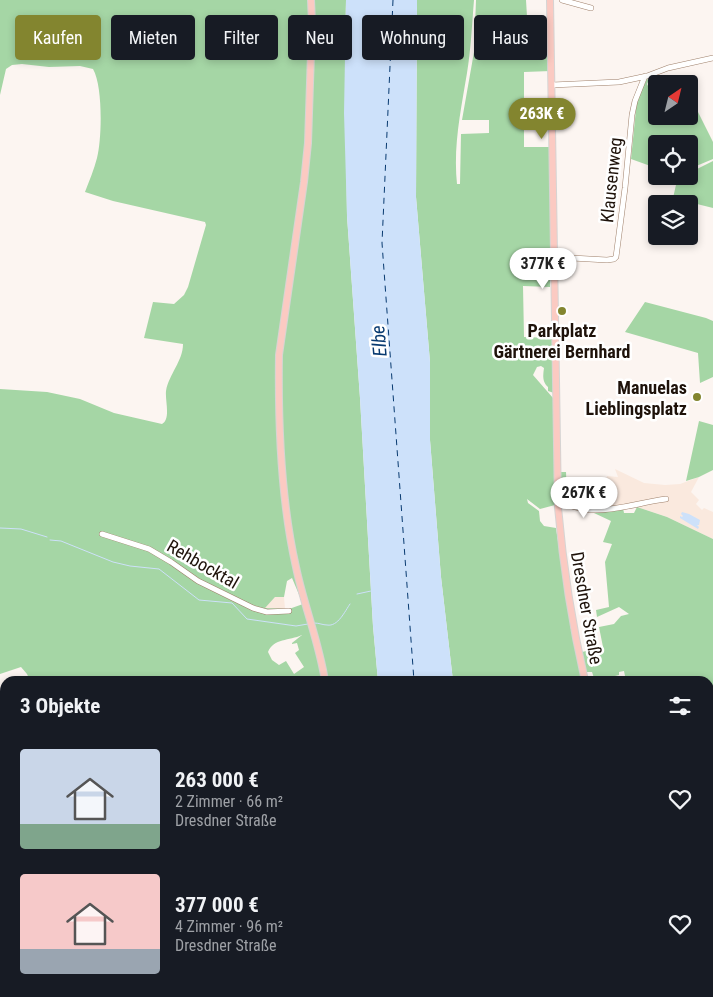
<!DOCTYPE html>
<html lang="de">
<head>
<meta charset="utf-8">
<style>
	:root { --surface:#171b24; --page:#20242c; --text:#f1f3f6; --muted:#9ea1a6; --accent:#83852f }
	body { margin:0; font-family:"Roboto Condensed",sans-serif; background:var(--page); color:var(--text); height:100vh; display:flex; flex-direction:column; font-size:19px; white-space:nowrap }
	* { box-sizing:border-box; margin:0 }
	p { font-size:16px; color:var(--muted) }
	.icon { flex:none; width:28px; height:28px; fill:none; stroke:currentColor; stroke-width:2; stroke-linecap:round; stroke-linejoin:round }
	.map { position:relative; flex:1; overflow:hidden }
	.drawer { position:absolute; left:0px; top:676px; width:714px; height:321px; display:flex; flex-direction:column; background:var(--surface); border-radius:15px 15px 0 0; box-shadow:0 2px 8px #0003 }
	.drawer>* { flex:none }
	.guide { position:absolute; left:15px; top:15px; width:684px; height:45px; display:flex; gap:10px }
	.needle { width:32px; rotate:35deg }
	.fabs { position:absolute; left:648px; top:75px; display:grid; gap:10px }
	.fabs a { display:grid; place-items:center; width:50px; height:50px; border-radius:5px; background:var(--surface); box-shadow:0 2px 8px #0003; font-size:25px }
	.price { position:absolute; translate:-50% -42px; padding:0 11px; border-radius:18px; background:#fff; color:#222; font-size:16px; line-height:32px; filter:drop-shadow(0 1px 2px #0008) }
	.price::after { content:''; position:absolute; left:50%; top:30px; width:15px; height:11px; margin-left:-8px; background:inherit; clip-path:polygon(0 0,100% 0,50% 100%) }
	.price.on { background:var(--accent); color:#fff }
	ul { padding:0; list-style:none }
	li { display:flex; align-items:center; gap:15px; height:125px; padding:0 20px }
	li span { display:grid; place-items:center; flex:none; width:140px; height:100px; border-radius:5px; color:#555 }
	li>.icon { margin-inline-start:auto }
	span .icon { width:60px; height:60px; fill:#fffc; stroke-width:1 }
	li b { font-size:21px }
	h2 { display:flex; justify-content:space-between; align-items:center; height:60px; padding:0 20px; font-size:21px }
	.chip { padding:0 18px; border-radius:5px; background:var(--surface); box-shadow:0 2px 8px #0003; font-size:18px; line-height:45px }
	.chip.on { background:var(--accent); color:#fff }
	.map>svg:first-child { display:block }
</style>
</head>
<body>
<div class="map">
<svg width="713" height="997" viewBox="0 0 713 997">
	<rect width="100%" height="100%" fill="#fcf5f1"/>
	<path fill="#fae9de" d="M615,469L644,483L665,485L680,484L699,477L691,492L699,500L696,504L702,510L704,508L713,512V539L667,517L637,507L616,506L596,509L603,500L607,476L618,477Z
		M275,597H284L285,609L264,608Z"/>
	<path fill="#a5d6a5" fill-rule="evenodd" d="M0,0H346L345,49L347,216L360,398L373,626L378,681H30L27,674L21,667L0,674V389L47,392L80,399L114,413L162,424C171,419 165,401 166,391C169,374 183,361 183,344L144,338L153,302L174,304L184,295L188,287L206,225L205,222L113,201L85,192C89,181 94,170 97,158C102,139 103,86 93,69L80,66L49,67L22,64L12,65L6,69L0,95ZM292,578L303,604L289,609L265,608L275,597H284L287,581ZM302,635L292,643V644L297,643L299,650L295,653L304,667L294,674L286,661L279,665L272,660L268,652C274,638 289,641 302,635Z
		M417,0H474C472,24 471,49 467,73C461,109 453,147 457,184H460L461,134L489,133V120H462L474,52L476,0H526L528,33H550L551,71L524,72V147H550V287L523,286L524,337L553,338L554,393L548,391V387C542,382 543,375 544,368L541,366L537,367L533,375L553,398L555,505L540,509L527,499L528,503L539,511L540,521L544,526L556,528L571,629L582,681H453L441,577L430,440V362L416,197Z
		M647,79L649,80L647,84L649,88L656,93V116H689V94L713,142V159L689,169V144H656V168L631,159L637,99Z
		M713,161V208L673,198L678,176H689V171L697,169Z
		M645,302L706,318L713,321V377L700,383L698,353L625,332Z
		M699,421L713,425V470L699,477L686,481Z
		M560,472H566L567,497L584,508L568,503L561,498Z
		M637,507L667,517L713,539V702H709V681H626L624,671L619,672V675L595,681L592,672H586L582,652L603,647L599,627L614,624L621,616L629,614L619,607L597,617L596,610L609,607L605,562L612,544L603,542L611,521L594,513L623,508L624,513H634Z
		M713,765V788L709,789V767Z
		M709,820L713,832V852L709,851Z
		M409,992L411,997H272L263,993Z
		M474,993H505L509,997H478Z
		M603,993H672L673,997H607Z"/>
	<path fill="#cde1fa" d="M346,0H417L416,197L430,362V440L441,577L453,681H378L373,626L360,398L347,216L344,113Z
		M682,512L689,514L700,520L699,525H697L699,527L698,529L680,518V516L682,517L683,516L681,514Z
		M603,992L607,997H509L505,993Z"/>
	<g fill="none" stroke-linecap="round" stroke-linejoin="round">
		<path stroke="#cde1fa" stroke-width="1" d="M0,528L21,529L47,537
			M50,540L61,541L113,562L130,566L159,569L199,600L232,603L247,619L296,626L308,624
			M357,594L371,591
			M315,623C319,623 323,625 327,625C338,627 345,611 350,604"/>
		<path stroke="#083a70" stroke-width="1" stroke-dasharray="6 5" stroke-linecap="butt" d="M393,0L382,243L414,681
			M575,992L578,997"/>
		<g stroke="#9f806b" stroke-width="6">
			<path id="minor" d="M562,0L591,8
				M552,85L619,82L647,76L668,68L713,58
				M554,257L607,260L614,259L616,257L625,188L632,115L635,101L645,76H647
				M558,504C570,504 581,510 593,510C617,511 641,502 666,499
				M102,534L149,549L171,562L198,581L253,608L267,612L289,611
				M55,992L58,997
				M1,997L3,984"/>
		</g>
		<g stroke="#d6d4d3" stroke-width="8">
			<path id="major" d="M311,0L312,23L308,143L304,182L279,355C278,423 281,501 296,567C304,606 319,642 325,681
				M550,0L558,507C563,566 572,624 585,681
				M409,992L410,997
				M676,992L678,997"/>
		</g>
		<use href="#minor" stroke="#fff" stroke-width="5"/>
		<use href="#major" stroke="#fbcac2" stroke-width="6"/>
	</g>
	<g fill="#83852f" stroke="#fff" stroke-width="2">
		<circle cx="562" cy="311" r="5"/>
		<circle cx="697" cy="397" r="5"/>
	</g>
	<g text-anchor="middle" dominant-baseline="central" stroke-width="5" stroke-linejoin="round" paint-order="stroke">
		<g font-size="18" fill="#1e120a" stroke="#fff">
			<text transform="translate(611 180) rotate(-84)">Klausenweg</text>
			<text transform="translate(203 564) rotate(30)">Rehbocktal</text>
			<text transform="translate(587 608) rotate(80)">Dresdner Straße</text>
		</g>
		<g font-size="18" font-weight="bold" fill="#1e120a" stroke="#fff">
			<text x="562" y="330">Parkplatz<tspan x="562" dy="21">Gärtnerei Bernhard</tspan></text>
			<text x="687" y="387" text-anchor="end">Manuelas<tspan x="687" dy="21">Lieblingsplatz</tspan></text>
		</g>
		<g font-size="19" font-style="italic" fill="#083a70" stroke="#fff">
			<text transform="translate(379 341) rotate(-95)">Elbe</text>
		</g>
	</g>
</svg>
<div class="fabs">
<a><svg class="needle" viewBox="-14 -14 28 28"><path d="M0-13l5 13h-10z" fill="#e53935"/><path d="M0 13l5-13h-10z" fill="#9ea1a6"/></svg></a>
<a><svg class="icon" aria-label="locate" viewBox="0 0 24 24"><circle cx="12" cy="12" r="6"/><path d="M12 2v4M12 18v4M2 12h4M18 12h4"/></svg></a>
<a><svg class="icon" aria-label="layers" viewBox="0 0 24 24"><path d="M12 4l9 5-9 5-9-5zM3 14l9 5 9-5"/></svg></a>
</div>
<b class="price on" style="left:542px;top:140px">263K €</b>
<b class="price" style="left:543px;top:290px">377K €</b>
<b class="price" style="left:584px;top:519px">267K €</b>
<div class="guide">
<a class="chip on">Kaufen</a>
<a class="chip">Mieten</a>
<a class="chip">Filter</a>
<a class="chip">Neu</a>
<a class="chip">Wohnung</a>
<a class="chip">Haus</a>
</div>
<section class="drawer">
<h2>3 Objekte<svg class="icon" aria-label="filters" viewBox="0 0 24 24"><path d="M4 7h16M4 17h16"/><circle cx="9" cy="7" r="2"/><circle cx="15" cy="17" r="2"/></svg></h2>
<ul>
<li><span style="background:linear-gradient(#c9d6e8 75%,#7fa58c 0)"><svg class="icon" aria-label="home" viewBox="0 0 24 24"><path d="M3 11l9-7 9 7M6 9v11h12V9"/></svg></span><div><b>263 000 €</b><p>2 Zimmer · 66 m²</p><p>Dresdner Straße</p></div><svg class="icon" aria-label="heart" viewBox="0 0 24 24"><path d="M12 20l-8-8c-3-5 5-10 8-4 3-6 11-1 8 4z"/></svg></li>
<li><span style="background:linear-gradient(#f6c9c9 75%,#9aa5b1 0)"><svg class="icon" aria-label="home" viewBox="0 0 24 24"><path d="M3 11l9-7 9 7M6 9v11h12V9"/></svg></span><div><b>377 000 €</b><p>4 Zimmer · 96 m²</p><p>Dresdner Straße</p></div><svg class="icon" aria-label="heart" viewBox="0 0 24 24"><path d="M12 20l-8-8c-3-5 5-10 8-4 3-6 11-1 8 4z"/></svg></li>
</ul>
</section>
</div>
</body>
</html>
